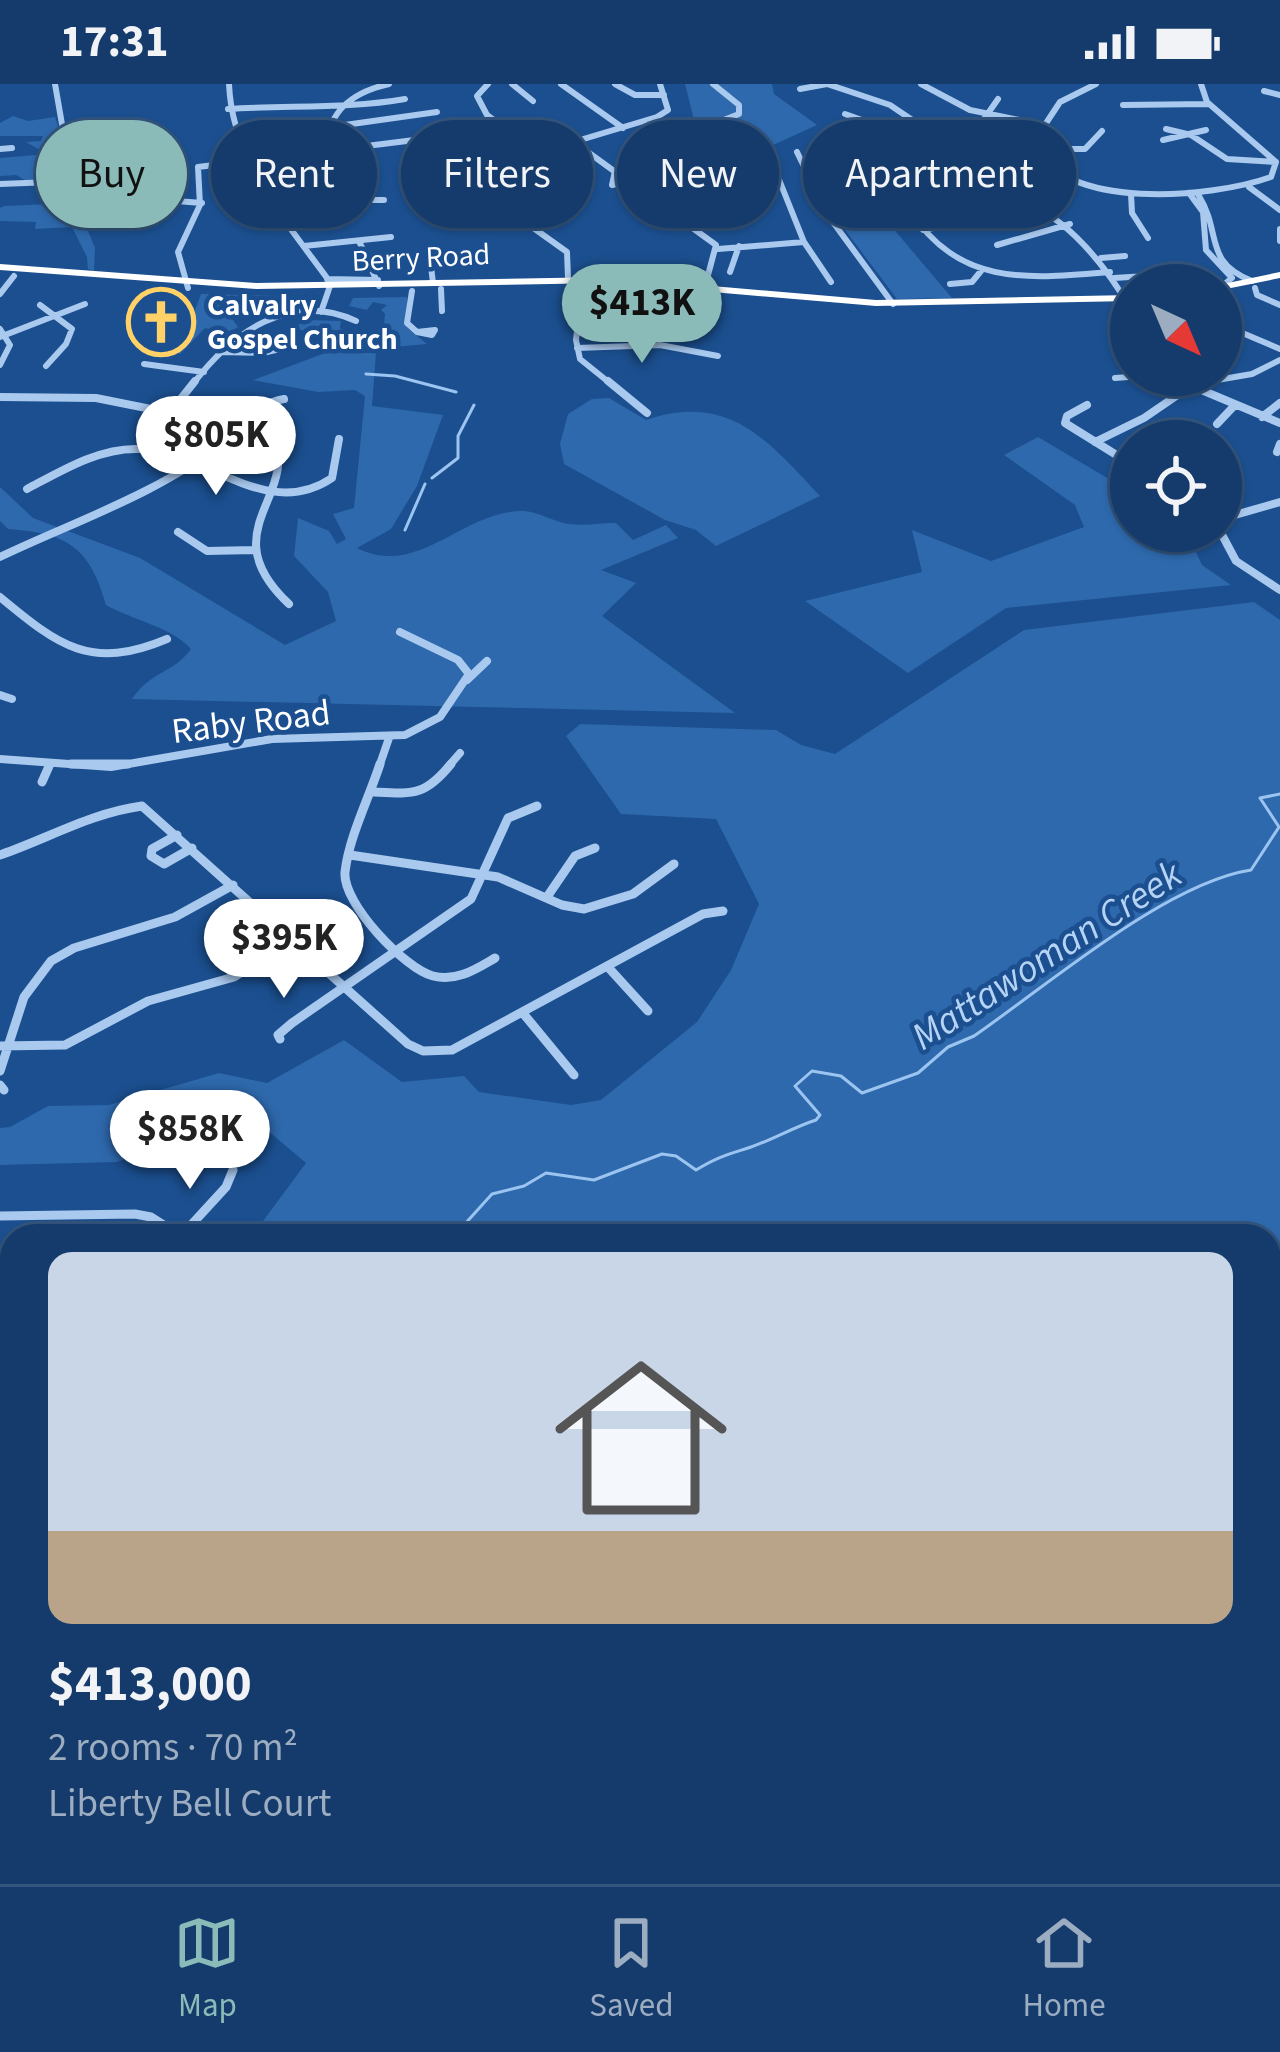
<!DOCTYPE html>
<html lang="en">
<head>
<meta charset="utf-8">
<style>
	:root { --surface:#143b6b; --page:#1d4271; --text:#f1f3f6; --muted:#9dadc1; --line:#33557e; --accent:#8bbbb9 }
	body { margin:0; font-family:"Source Sans 3",sans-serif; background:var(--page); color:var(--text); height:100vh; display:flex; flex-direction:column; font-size:45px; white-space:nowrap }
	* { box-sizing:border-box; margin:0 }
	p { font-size:39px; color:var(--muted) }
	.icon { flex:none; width:66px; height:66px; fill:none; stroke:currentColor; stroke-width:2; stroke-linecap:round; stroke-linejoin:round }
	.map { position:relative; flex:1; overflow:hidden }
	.sheet { position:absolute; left:0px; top:1140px; width:1281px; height:660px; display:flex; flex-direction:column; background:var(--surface); border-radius:36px 36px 0 0; box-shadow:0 3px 9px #0004,0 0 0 3px var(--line) }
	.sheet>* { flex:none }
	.banner { position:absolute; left:36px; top:36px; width:1209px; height:108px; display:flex; gap:24px }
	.needle { width:78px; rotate:136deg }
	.tools { position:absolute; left:1110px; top:180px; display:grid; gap:24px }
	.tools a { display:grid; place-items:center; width:132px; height:132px; border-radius:50%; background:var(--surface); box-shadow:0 3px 9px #0004,0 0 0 3px var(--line); font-size:60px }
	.price { position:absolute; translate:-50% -102px; padding:0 27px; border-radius:42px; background:#fff; color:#222; font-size:39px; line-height:78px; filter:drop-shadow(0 3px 6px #0008) }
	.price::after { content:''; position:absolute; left:50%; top:72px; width:36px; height:27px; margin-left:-18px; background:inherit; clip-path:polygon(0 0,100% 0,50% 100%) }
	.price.selected { background:var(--accent); color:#111 }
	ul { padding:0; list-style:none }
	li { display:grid; align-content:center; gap:24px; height:636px; padding:0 48px }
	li+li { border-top:3px solid var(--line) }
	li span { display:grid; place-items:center; height:372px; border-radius:24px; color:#555 }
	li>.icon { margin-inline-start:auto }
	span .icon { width:216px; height:216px; fill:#fffc; stroke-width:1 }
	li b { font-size:51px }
	.tag { padding:0 42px; border-radius:54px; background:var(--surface); box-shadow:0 3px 9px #0004,0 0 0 3px var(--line); font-size:42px; line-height:108px }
	.tag.selected { background:var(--accent); color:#111 }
	.status { display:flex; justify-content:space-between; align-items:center; height:84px; padding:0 60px; background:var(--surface); direction:ltr }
	.status svg { height:33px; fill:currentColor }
	.dock { display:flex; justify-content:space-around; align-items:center; height:168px; border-top:3px solid var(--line); background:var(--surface); font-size:33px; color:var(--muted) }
	.dock a { display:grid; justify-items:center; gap:6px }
	.dock .selected { color:var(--accent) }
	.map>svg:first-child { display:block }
</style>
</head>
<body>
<div class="status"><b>17:31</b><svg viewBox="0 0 49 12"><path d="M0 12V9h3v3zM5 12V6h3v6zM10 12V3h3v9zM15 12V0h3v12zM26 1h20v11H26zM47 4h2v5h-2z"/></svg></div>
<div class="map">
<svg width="1280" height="1800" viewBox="0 0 1280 1800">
	<rect width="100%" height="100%" fill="#1b4f8f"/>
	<path fill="#2e69ad" d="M685,0H772L774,10L817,41L729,81L719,96H681L630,55L694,36Z
		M13,32L28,37L55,33L60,48L83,53L77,58L81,62L73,68L76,80L70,89L85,120L81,130L95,164L94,187L88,185L87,173L72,143L35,145L36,138L0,137V124L4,122L74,119L63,89L28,98L16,91L0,92V74L47,70L26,58L41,57L43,52H0V39Z
		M853,97L952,214L897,215L833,130L819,99Z
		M201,210L317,213L315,225L283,229L282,218L251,219L245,226L251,233H231L238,243L228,250L205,244L180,270L169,265L184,256Z
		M407,213V244L427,260L382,264L385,230L381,226L387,221L373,218L367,226L349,222L353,214Z
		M306,236L341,237L340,244L348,248L345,264L352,269H376L372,322L443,331L417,402L391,445L357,464C419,495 462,426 524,427C539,428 554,438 569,440C584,442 601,439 616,439L633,456L666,441L678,454L601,486L636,499L602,532L735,629L132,615C154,584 172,591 191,565C172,543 132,536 106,521C90,463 67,449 8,445L0,437V403L33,434L140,474L285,561L336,537L328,508L294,472L298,434L329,447L337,460L346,455L333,430L354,424L365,312L355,306L318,308L253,296L325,269L324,252L293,244Z
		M609,314L646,336C730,308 768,357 820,412L716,462L696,446L665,436L564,380L560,360L568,330L592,315Z
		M1038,353L1131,408V447H1186L1202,481L1231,501L1006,524L908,589L805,517L922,488L912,446L991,477L1084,443L1075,421L1004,371Z
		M1254,518L1280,536V1209L1269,1212V1152H252L306,1079L248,1030L117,1078L0,1081V1044L10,1043L48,1022L109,1021L219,989L267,999L344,956L402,998L464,992L479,1008L571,1021L601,1016L697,938L731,886L759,820L716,735L621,730L566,652L580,640L776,646L801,661L835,670L1024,546Z
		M12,1427V1788H1004L996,1800H0V1434Z"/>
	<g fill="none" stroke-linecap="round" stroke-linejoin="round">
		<path stroke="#9cc4f0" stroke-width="3" d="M366,290L395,292L456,308
			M432,394L458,374V352L474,321
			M405,446L425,400
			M454,1152L492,1110L524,1102L546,1089L594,1096L662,1070L676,1072L696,1086C719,1072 727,1071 751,1063C772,1056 794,1043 816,1036L820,1031L795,1002L812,987L841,992L862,1009L918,989L948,963L974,952C1048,901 1166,799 1251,786L1279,743L1260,714L1280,710"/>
		<path stroke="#9cc4f0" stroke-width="4.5" d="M0,1521L12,1516
			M0,1652L12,1636"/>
		<path stroke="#a9c9ee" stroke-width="6" d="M55,0L63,46L147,45
			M229,0C232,76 284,135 327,194L330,202L321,228
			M488,0L477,12L487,31L503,43
			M512,0L533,17
			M561,0L623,44
			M615,0L635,11H664
			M713,0L739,21V30L683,52L677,63L724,96L780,101
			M827,0L890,21L961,69L964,77L959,91L916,111L909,125C958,203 1028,195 1110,188
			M921,0L970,26L1044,41
			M1096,0L1060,18L1033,59C1062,128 1212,114 1271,93L1276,78L1207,18L1201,0
			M800,5L827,0
			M1264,7L1280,11
			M1123,21L1209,20
			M228,25C287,21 348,25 405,15
			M845,30L887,45L921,41
			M717,41L734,56
			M1166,45L1191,51L1227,75L1276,78
			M985,47L982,38L998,15
			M274,51L437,28
			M1163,56L1206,46
			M418,59L463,111L525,110
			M0,65L12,64
			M326,65C328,26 353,8 389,0
			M1031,65H1085L1102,47
			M797,68L827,130L893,220
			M862,79L900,86L929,104
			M774,83L804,158L831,198
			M615,87L612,101L629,97
			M959,91C1045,117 1085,148 1131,225
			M341,96L360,116H384
			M447,96L657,33L668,26L660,0
			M0,100L52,98
			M1004,102L1057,87
			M1249,103L1280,126
			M270,109L367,90
			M1189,109L1203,128L1206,166L1232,194L1222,202
			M1131,110L1132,129L1148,154
			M1199,112C1222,149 1203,178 1252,197
			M138,114L202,119
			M882,126L909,125
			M525,138L567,168L568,194
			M1280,145V157
			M923,146L948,141L974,124
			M359,157L379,202
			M997,161L1070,140
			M304,162L391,153
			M718,165L804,158
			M430,174L433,199
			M1101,174L1125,172
			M730,188L739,162
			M1114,194L1162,191
			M327,195L378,196
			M583,195L576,256L580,275L611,300
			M950,200L972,198L981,187
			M188,204L178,168L200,121L198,83L535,41L574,58L716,161L703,210
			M1255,204L1257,211L1280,221
			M441,205L442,227
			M412,207L407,239L417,248
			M0,210L14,192
			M40,221L72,245L66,260L46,282
			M1221,240L1280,265
			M0,245L10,261L0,281
			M435,246L432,251L417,248Z
			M0,253L85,220
			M577,264L660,261L718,272
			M218,268L263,269L292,262
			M144,280L204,288
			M1165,291L1187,300
			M1115,294L1156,291
			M193,300C231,250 289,206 356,237
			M1194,300L1252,290L1280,276"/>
		<path stroke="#a9c9ee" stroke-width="8" d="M608,297L647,329
			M1180,297L1280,339
			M0,313L96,314L271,349C304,411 209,445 289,520
			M1087,321L1067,332L1065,339L1131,380
			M172,326L195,297
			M1262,333L1280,319
			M1217,340L1234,322
			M1095,358L1144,334L1198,297
			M1277,368L1280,360
			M27,405C61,387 100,363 140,365C207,368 267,438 332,394L339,355
			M1221,435L1280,418
			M1220,447L1236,477L1280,506
			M178,448L207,467L255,466
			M0,473C73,438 161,409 224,357C244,341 257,319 284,315
			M0,513C59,562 91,587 167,555
			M467,596L487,577
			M0,611L12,615
			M0,675L111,683L272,655L405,651L440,633L469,590L458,576L400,548
			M379,683L389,654
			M448,683L460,669"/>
		<path stroke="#a9c9ee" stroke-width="9" d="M71,680H128
			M380,680C369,714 349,753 345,788C342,819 405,885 433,892C457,898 476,885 495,874
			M42,698L50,680
			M374,708C414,710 425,712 451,680
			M177,751L152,765L151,772L164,780L192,764
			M0,771C49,754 91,729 142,722L408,960L423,967L452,966L703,830L723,827
			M350,771L498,793L562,821L584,825L633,810L674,780
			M547,813L575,772L595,764
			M607,882L648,927
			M522,928L574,991
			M280,955L278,951L292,939L471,815L508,734L537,722
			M0,962L65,961L148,917L234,893L293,857
			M0,987L24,913L51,877L74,864L175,833L233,801
			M0,1001L4,1006
			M0,1132L135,1130L151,1133L181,1152L226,1103L233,1086"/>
		<path stroke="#a9c9ee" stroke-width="12" d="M0,1206H12
			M0,1257H12
			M12,1262V1275
			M1269,1502L1280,1534
			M837,1788L885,1800"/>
		<path fill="#fff" fill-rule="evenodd" d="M0,180L256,199L608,193L876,216L1131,211V217L876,222L608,199L256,205L0,186Z
			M1280,188V194L1221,206V201H1218Z"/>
	</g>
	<defs>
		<g id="church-ring" transform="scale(3.45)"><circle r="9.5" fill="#1b4f8f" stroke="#ffd166" stroke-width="1.5"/><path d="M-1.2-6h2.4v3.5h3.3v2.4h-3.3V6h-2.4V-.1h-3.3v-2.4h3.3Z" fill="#ffd166"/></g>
	</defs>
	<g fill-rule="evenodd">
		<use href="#church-ring" x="161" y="238"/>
	</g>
	<g text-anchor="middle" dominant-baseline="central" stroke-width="9" stroke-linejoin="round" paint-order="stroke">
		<g font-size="30" fill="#fff" stroke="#1b4f8f">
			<text transform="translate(421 174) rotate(-3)">Berry Road</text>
		</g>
		<g font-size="30" font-weight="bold" fill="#fff" stroke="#1b4f8f" text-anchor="start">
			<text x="207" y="221">Calvalry<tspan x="207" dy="34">Gospel Church</tspan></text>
		</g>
		<g font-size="36" fill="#fff" stroke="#1b4f8f">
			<text transform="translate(251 638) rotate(-7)">Raby Road</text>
		</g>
		<g font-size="39" font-style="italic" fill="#b5d3f5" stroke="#1b4f8f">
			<text transform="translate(1047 872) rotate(-33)">Mattawoman Creek</text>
		</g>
	</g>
</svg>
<div class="tools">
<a><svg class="needle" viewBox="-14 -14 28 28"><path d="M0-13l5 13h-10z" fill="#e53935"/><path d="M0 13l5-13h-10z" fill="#9dadc1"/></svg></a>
<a><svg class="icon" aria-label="locate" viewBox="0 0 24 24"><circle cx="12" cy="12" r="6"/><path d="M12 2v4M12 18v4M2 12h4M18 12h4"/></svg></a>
</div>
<b class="price selected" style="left:642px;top:282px">$413K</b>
<b class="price" style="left:216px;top:414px">$805K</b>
<b class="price" style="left:284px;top:917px">$395K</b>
<b class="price" style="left:190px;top:1108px">$858K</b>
<div class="banner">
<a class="tag selected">Buy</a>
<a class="tag">Rent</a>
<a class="tag">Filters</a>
<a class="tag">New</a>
<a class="tag">Apartment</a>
</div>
<section class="sheet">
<ul>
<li><span style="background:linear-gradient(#c9d6e8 75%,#b9a48a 0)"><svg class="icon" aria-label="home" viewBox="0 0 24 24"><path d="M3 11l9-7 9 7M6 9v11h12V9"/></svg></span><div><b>$413,000</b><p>2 rooms · 70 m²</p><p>Liberty Bell Court</p></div></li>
</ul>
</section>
</div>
<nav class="dock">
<a class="selected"><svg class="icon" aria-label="map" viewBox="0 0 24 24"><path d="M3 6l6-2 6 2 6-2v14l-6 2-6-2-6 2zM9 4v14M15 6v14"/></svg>Map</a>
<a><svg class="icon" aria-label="saved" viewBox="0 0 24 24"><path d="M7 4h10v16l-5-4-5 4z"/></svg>Saved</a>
<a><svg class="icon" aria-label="home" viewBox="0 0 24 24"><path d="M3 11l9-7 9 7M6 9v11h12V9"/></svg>Home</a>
</nav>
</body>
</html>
